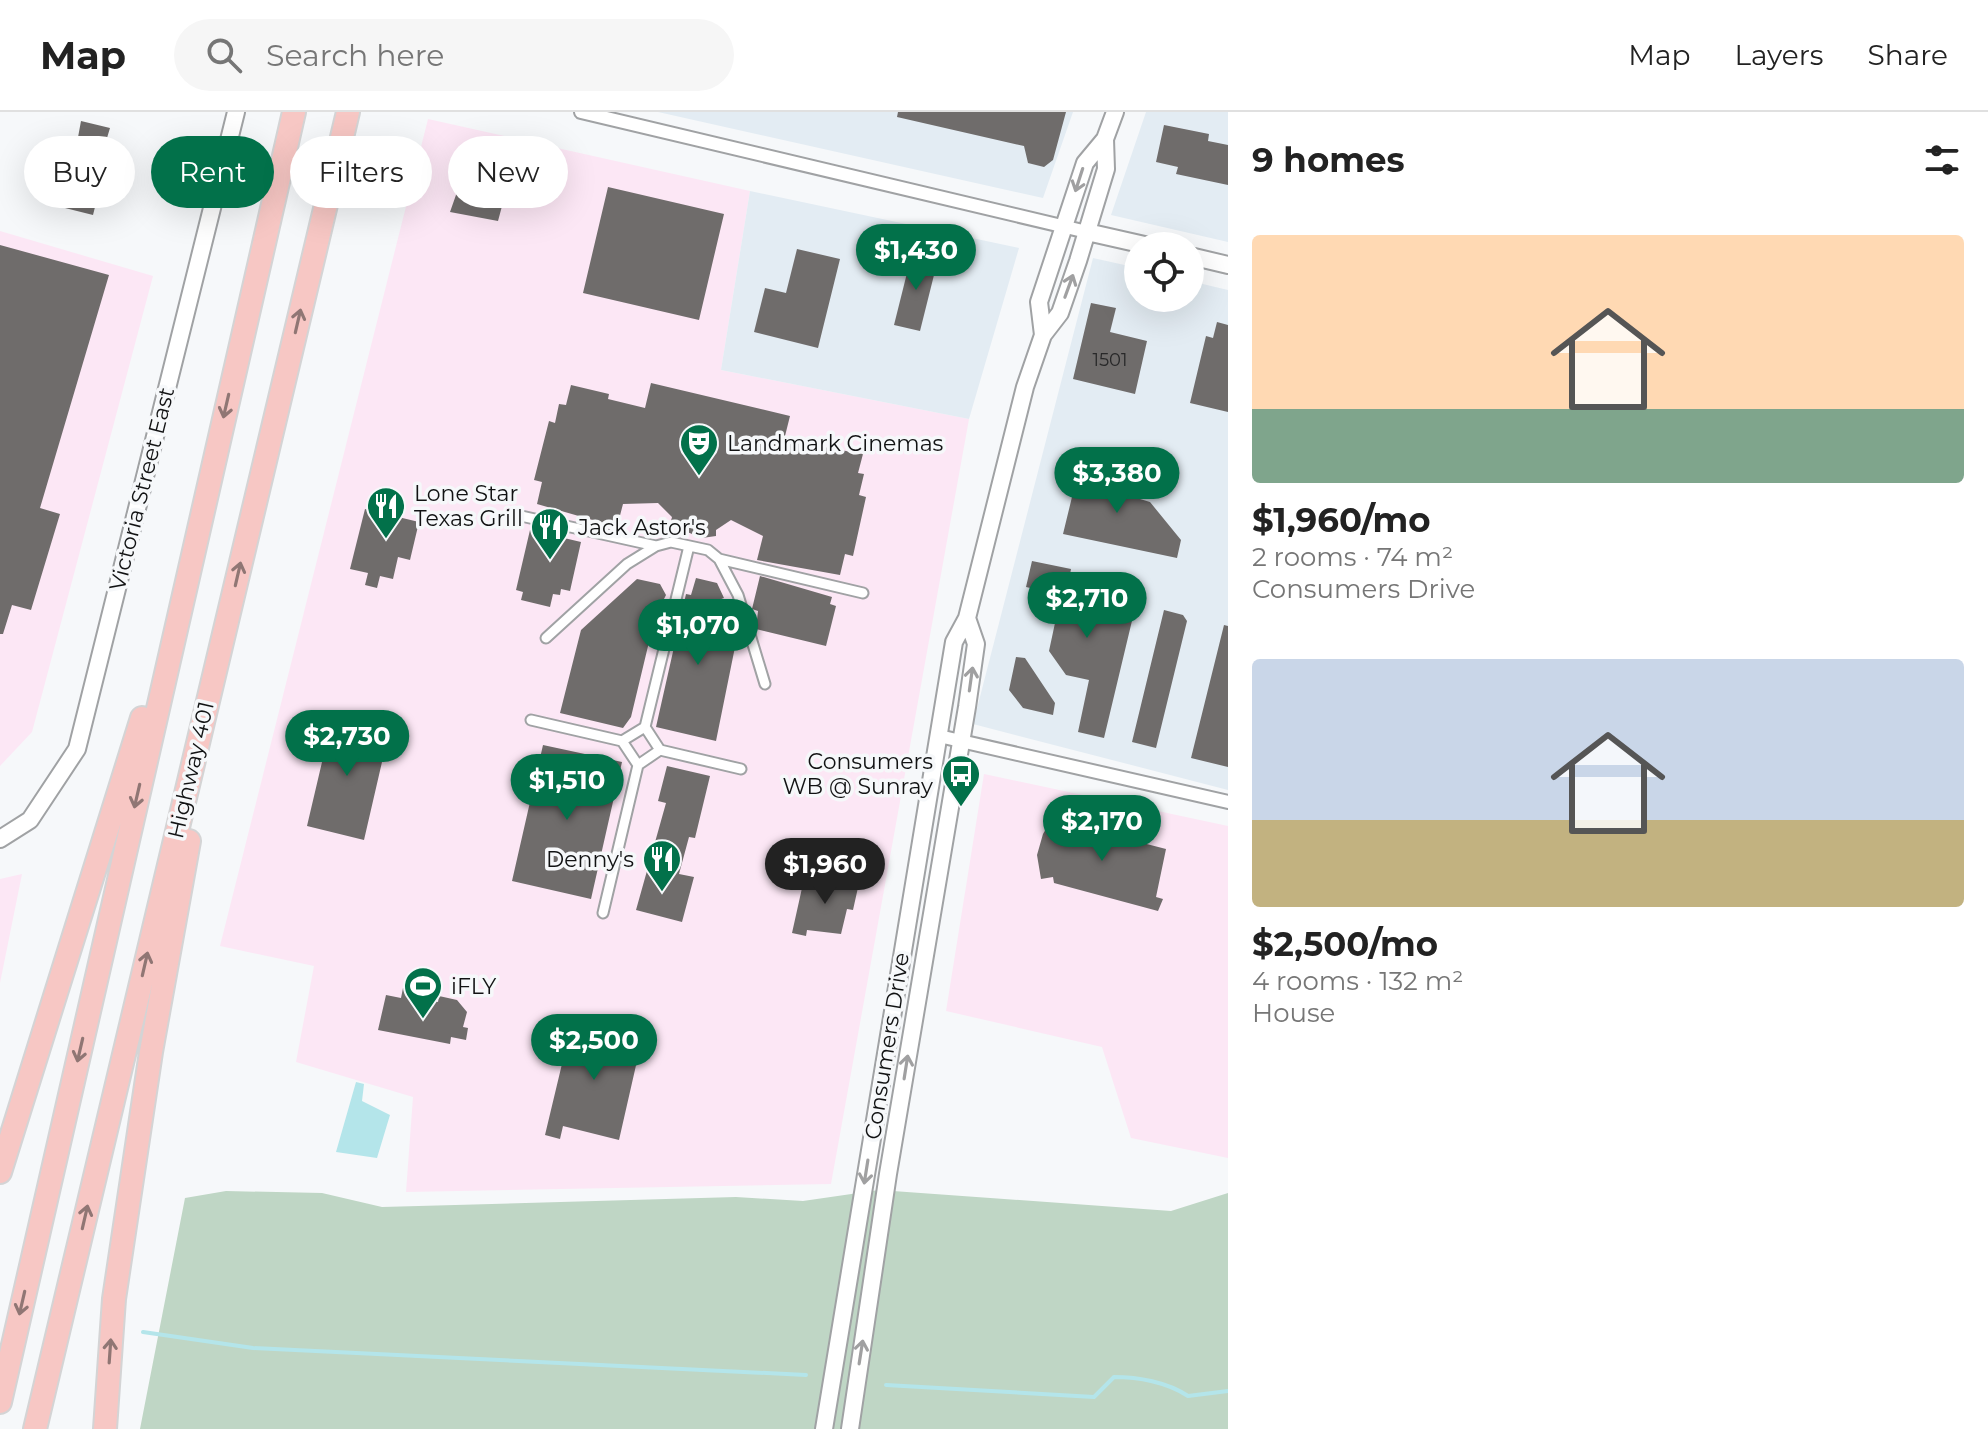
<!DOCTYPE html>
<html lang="en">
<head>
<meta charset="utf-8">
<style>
	:root { --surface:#fff; --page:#f6f6f6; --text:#222; --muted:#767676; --line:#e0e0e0; --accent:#02714a }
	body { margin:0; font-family:Montserrat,sans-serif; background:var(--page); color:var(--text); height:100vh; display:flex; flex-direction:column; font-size:30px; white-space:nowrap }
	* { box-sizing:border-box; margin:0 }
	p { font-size:26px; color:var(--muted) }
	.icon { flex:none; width:44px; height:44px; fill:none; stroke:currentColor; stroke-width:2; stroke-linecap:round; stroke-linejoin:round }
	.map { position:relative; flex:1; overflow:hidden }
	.drawer { display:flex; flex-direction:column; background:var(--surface); width:760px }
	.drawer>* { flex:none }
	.banner { position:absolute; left:24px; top:24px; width:760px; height:72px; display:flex; gap:16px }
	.fabs { position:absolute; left:1124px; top:120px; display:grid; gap:16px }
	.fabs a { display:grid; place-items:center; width:80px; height:80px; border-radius:50%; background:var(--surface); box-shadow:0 8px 32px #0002; font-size:40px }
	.price { position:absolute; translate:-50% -68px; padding:0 18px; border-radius:28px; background:var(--accent); color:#fff; font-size:26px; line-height:52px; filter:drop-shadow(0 2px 4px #0008) }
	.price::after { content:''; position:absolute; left:50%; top:48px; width:24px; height:18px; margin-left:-12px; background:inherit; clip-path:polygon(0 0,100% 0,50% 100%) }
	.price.on { background:#222; color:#fff }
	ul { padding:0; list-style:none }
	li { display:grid; align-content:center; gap:16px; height:424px; padding:0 24px }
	li span { display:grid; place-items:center; height:248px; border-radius:8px; color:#555 }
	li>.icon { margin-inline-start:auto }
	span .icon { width:144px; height:144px; fill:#fffc; stroke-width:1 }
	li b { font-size:34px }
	h2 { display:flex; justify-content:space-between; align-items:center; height:96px; padding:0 24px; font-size:34px }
	.chip { padding:0 28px; border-radius:36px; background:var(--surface); box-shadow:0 8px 32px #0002; font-size:28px; line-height:72px }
	.chip.on { background:var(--accent); color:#fff }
	header { display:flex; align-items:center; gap:48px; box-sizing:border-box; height:112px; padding:0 40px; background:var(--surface); border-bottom:2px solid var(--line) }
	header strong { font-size:38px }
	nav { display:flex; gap:44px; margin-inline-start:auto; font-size:28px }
	.search { width:560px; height:72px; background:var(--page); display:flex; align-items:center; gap:20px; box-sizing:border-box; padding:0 28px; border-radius:44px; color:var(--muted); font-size:30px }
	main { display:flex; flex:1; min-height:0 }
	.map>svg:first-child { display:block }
</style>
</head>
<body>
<header>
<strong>Map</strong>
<div class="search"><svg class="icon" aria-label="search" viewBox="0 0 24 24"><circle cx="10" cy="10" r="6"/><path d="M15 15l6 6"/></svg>Search here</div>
<nav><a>Map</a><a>Layers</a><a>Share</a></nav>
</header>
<main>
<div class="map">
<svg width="1228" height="1317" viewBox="0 0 1228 1317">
	<rect width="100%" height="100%" fill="#f6f8fa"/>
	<path fill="#fce7f5" d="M428,7L750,79L721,258L969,307L831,1072L406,1080L413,985L296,950L314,854L220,834Z
		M0,119L153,164L32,620L0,654Z
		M984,662L1228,714V1046L1131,1026L1102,935L946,899Z
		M22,762L0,871V767Z"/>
	<path fill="#e3ecf3" d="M658,0H1073L1043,86Z
		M1146,0H1228V130L1111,103Z
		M750,79L1019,136L969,307L721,258Z
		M1093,146L1138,156V186H1190V169L1228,178V678L973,612Z"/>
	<path fill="#bfd6c5" d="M879,1078L1171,1099L1228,1081V1317H140L185,1086L226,1079L322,1081L382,1095L736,1085L803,1089Z"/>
	<path fill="#b4e5ea" d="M356,970L364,972L362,989L390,1003L377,1046L336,1040Z"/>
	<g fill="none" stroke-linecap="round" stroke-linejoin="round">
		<path stroke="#b4e5ea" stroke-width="4" d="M143,1220L253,1236L806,1263
			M886,1273L1094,1285L1114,1265C1138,1265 1167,1270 1188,1284L1228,1279"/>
	</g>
	<path fill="#6f6c6b" d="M898,0H1066L1053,48L1044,55L1028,51L1024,34L897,5Z
		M81,9L110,16L88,89L96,91L93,103L65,96Z
		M1164,13L1209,22L1208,29L1228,33V73L1176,62L1178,55L1156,50Z
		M474,46L512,57L498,109L450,100L463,63L470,64Z
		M608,75L724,102L699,208L583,181Z
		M0,133L109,163L40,396L60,402L31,498L12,493L3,522H0Z
		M797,137L840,147L818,236L754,220L765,176L786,181Z
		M912,141L938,147L920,219L894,213Z
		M1091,191L1116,196L1110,220L1147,229L1135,282L1073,267Z
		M1217,210L1228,213V300L1190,291L1206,224L1213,226Z
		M651,271L790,304L784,328L863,342L858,361L864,362L859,383L866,385L853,444L845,442L840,463L757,448L763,424L731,408L716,418V424L702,426L670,413L672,405L658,391L623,392L617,415L537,392L542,370L534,368L549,309L555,311L559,292L566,293L571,273L609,282L608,287L645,296Z
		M1080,352L1135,366L1130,384L1150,390L1181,428L1177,446L1063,422Z
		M365,397L419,410L410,448L398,445L393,467L380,464L377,476L365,473L368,461L350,457Z
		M530,418L581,430L570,479L561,477L560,483L553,482L550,495L521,488L523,480L516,478Z
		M1032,449L1071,457L1069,468L1085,471L1083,480L1136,492L1104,626L1078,620L1089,568L1066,563L1049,539L1061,483L1026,475Z
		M760,464L832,485L830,492L836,494L826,534L756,517L758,499L752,497Z
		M696,466L717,471L724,486L716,489L735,535L716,629L656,615L686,482L691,483Z
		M637,467L660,472L666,483L655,505L631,605L623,616L560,601L581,518Z
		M1164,498L1183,503L1187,509L1156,636L1132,630Z
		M1224,513L1228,514V655L1191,646Z
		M1016,545L1025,546L1055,591L1053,603L1023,596L1009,578Z
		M334,599L373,608L367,632L382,636L379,649L382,650L364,728L307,714Z
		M543,633L622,650L591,787L512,769Z
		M667,654L710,664L695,726L689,725L679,762L694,765L682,810L636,798L666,691L658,689Z
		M1056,700L1103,731L1107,716L1136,723L1135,729L1166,737L1156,785L1163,787L1158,799L1054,771L1053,765L1041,767L1037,743L1043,722Z
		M849,760L861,762L853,798L847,797L841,822L807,818L806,824L792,821L804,767L845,776Z
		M403,876L418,879L421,886L438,890L439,884L457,888L467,900L463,915L468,916L466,928L451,925L450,932L378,918L386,883L401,886Z
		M572,910L642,927L619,1028L563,1014L560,1027L545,1023Z"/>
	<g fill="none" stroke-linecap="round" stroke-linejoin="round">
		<g stroke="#a0a2a4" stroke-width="13">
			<path id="pedestrian" d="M512,402L656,434
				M719,447L863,481
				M546,526L627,452L656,434L671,430L708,438L719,447L738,483L765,572
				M531,608L622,629L638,653L660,638L645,615L622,629
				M645,615L689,434
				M660,638L741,657
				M603,801L638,653"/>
		</g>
		<g stroke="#a0a2a4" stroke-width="16">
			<path id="minor" d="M581,0L1087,120
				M939,624L1228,690"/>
		</g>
		<g stroke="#a0a2a4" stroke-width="20">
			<path id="secondary" d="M1087,120L1149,134
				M1190,144L1228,153
				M1043,223L1039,190L1085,51L1105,27
				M0,727L30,708L77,637L236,0
				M824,1317L954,530L967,506L1025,275L1043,223L1060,201L1078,149L1106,57L1105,27L1115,0
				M850,1317L888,1062L967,595L976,532L967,506"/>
		</g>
		<g stroke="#d4d4d5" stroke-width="26">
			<path id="motorway" d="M0,1060L142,606
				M0,1290L294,0
				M35,1317L348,0
				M105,1317L114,1187L151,940L189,729"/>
		</g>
		<use href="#pedestrian" stroke="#fff" stroke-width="9"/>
		<use href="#minor" stroke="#fff" stroke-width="12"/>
		<use href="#secondary" stroke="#fff" stroke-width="16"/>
		<use href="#motorway" stroke="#f7c7c4" stroke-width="22"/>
	</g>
	<defs><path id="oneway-shaft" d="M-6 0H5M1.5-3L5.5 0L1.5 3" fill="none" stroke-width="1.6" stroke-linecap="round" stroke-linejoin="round" transform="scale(2)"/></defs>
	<g stroke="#a0a0a1">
		<use href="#oneway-shaft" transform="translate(1079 68) rotate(108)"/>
		<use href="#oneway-shaft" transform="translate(1069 174) rotate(-70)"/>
		<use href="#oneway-shaft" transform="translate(971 567) rotate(-82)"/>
		<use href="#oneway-shaft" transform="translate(906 955) rotate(-81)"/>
		<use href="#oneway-shaft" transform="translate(866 1060) rotate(99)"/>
		<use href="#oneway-shaft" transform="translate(861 1240) rotate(-81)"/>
	</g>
	<g stroke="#907674">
		<use href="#oneway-shaft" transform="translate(298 209) rotate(-77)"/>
		<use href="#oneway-shaft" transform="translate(226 294) rotate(103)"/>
		<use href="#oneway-shaft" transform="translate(238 462) rotate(-77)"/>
		<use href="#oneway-shaft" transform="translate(137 684) rotate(103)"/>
		<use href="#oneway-shaft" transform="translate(145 852) rotate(-77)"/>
		<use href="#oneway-shaft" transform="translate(80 938) rotate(103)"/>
		<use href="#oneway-shaft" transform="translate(85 1105) rotate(-77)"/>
		<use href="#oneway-shaft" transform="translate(22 1191) rotate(103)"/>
		<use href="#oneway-shaft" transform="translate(110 1239) rotate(-86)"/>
	</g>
	<defs>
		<g id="theatre-pin" transform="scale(2)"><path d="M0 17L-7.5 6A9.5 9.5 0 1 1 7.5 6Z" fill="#02714a" stroke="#f6f8fa"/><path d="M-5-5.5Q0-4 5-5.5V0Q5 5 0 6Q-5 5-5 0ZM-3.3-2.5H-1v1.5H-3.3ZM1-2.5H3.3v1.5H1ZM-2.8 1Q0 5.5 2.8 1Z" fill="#fff"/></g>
		<g id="restaurant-pin" transform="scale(2)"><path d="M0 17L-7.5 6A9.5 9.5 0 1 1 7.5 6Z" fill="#02714a" stroke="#f6f8fa"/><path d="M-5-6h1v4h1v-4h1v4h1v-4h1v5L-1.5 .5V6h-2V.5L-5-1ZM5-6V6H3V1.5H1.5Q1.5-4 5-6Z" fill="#fff"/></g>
		<g id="bus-pin" transform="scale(2)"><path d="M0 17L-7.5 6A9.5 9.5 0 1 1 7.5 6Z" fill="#02714a" stroke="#f6f8fa"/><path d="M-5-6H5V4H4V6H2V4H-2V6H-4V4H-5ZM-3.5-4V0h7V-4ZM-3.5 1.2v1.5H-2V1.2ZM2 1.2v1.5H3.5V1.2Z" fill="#fff"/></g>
		<g id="stadium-pin" transform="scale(2)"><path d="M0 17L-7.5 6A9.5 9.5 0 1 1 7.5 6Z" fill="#02714a" stroke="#f6f8fa"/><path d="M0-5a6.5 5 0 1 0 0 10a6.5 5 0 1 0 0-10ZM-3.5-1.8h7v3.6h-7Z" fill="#fff"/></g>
	</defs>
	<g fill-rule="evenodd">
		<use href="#theatre-pin" x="699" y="331"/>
		<use href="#restaurant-pin" x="386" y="394"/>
		<use href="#restaurant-pin" x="550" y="415"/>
		<use href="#bus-pin" x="961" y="662"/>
		<use href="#restaurant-pin" x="662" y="747"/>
		<use href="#stadium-pin" x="423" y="874"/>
	</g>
	<g text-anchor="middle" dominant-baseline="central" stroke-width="7" stroke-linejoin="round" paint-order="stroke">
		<g font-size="18" fill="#282829">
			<text x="1110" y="248">1501</text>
		</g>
		<g font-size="22" fill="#111213" stroke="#f6f8fa" text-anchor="start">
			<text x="727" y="331">Landmark Cinemas</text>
			<text x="414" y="381">Lone Star<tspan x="414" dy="25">Texas Grill</tspan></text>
			<text x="578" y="415">Jack Astor's</text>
			<text x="933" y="649" text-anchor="end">Consumers<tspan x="933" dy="25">WB @ Sunray</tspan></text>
			<text x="634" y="747" text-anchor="end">Denny's</text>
			<text x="451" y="874">iFLY</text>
		</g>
		<g font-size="22" fill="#111213" stroke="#f6f8fa">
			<text transform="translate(142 377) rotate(-76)">Victoria Street East</text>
			<text transform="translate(191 658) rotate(-77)">Highway 401</text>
			<text transform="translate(887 934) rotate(-81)">Consumers Drive</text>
		</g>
	</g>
</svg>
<div class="fabs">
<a><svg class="icon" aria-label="locate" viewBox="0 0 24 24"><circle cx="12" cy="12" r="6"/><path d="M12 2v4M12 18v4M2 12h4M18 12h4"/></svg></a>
</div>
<b class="price" style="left:916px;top:180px">$1,430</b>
<b class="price" style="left:1117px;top:403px">$3,380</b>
<b class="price" style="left:1087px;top:528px">$2,710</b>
<b class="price" style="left:698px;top:555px">$1,070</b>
<b class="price" style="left:347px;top:666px">$2,730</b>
<b class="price" style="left:567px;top:710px">$1,510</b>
<b class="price" style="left:1102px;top:751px">$2,170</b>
<b class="price on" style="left:825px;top:794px">$1,960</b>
<b class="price" style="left:594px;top:970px">$2,500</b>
<div class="banner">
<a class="chip">Buy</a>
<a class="chip on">Rent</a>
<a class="chip">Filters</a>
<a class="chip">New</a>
</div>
</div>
<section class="drawer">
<h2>9 homes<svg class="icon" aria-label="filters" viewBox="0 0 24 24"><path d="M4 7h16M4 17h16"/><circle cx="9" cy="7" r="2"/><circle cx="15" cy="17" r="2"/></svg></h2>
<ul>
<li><span style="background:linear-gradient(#ffd9b3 70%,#7fa58c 0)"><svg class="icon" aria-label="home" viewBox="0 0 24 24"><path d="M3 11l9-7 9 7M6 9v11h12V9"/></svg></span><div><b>$1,960/mo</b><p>2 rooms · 74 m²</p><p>Consumers Drive</p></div></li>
<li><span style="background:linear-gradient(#c9d6e8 65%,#c2b280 0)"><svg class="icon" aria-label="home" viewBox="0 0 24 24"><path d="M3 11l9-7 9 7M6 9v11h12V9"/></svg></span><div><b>$2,500/mo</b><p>4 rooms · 132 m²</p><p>House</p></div></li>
</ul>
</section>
</main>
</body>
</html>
